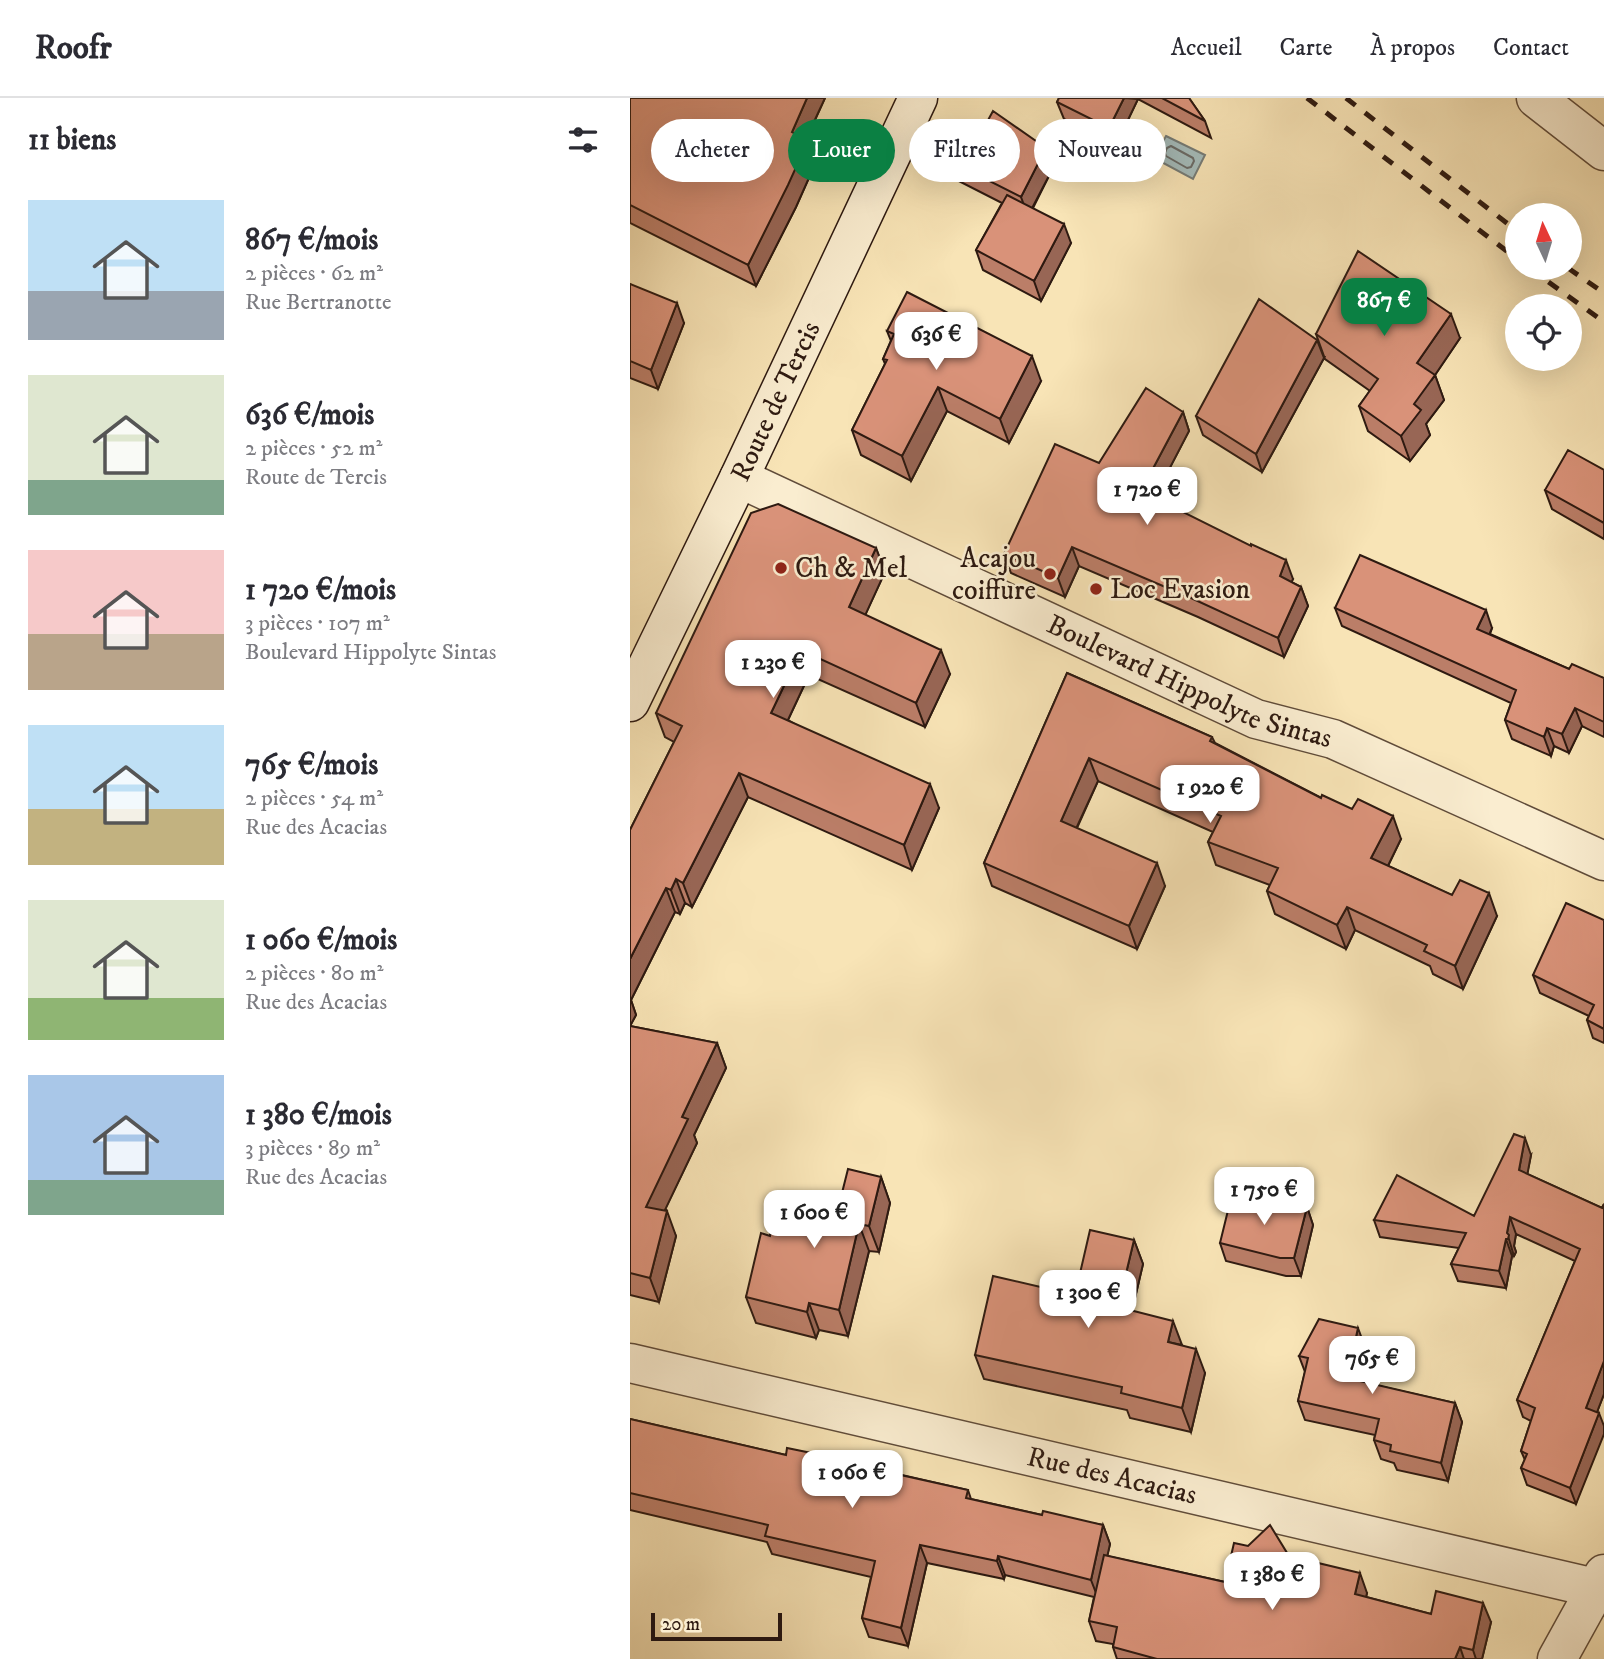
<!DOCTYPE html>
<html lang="fr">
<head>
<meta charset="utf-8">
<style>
	:root { --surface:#fff; --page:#f7f7f7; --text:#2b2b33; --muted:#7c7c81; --line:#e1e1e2; --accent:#0b8043 }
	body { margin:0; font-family:"IM FELL DW Pica",serif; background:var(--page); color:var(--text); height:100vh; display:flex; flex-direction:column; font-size:26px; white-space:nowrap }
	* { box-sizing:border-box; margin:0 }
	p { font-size:23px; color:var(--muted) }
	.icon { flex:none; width:38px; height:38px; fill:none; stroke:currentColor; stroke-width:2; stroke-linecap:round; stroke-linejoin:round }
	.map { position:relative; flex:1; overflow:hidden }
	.panel { display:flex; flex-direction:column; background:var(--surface); width:630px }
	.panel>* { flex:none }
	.guide { position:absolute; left:21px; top:21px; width:665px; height:63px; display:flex; gap:14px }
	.needle { width:46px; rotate:356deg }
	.controls { position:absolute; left:875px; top:105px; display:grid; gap:14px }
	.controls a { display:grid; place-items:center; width:77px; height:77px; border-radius:50%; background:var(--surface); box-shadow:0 7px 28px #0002; font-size:35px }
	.scale { position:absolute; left:21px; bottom:18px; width:131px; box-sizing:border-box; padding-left:7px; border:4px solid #2e1a11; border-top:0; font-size:19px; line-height:24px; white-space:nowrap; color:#2e1a11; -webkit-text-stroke:5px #faedd0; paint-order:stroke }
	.price { position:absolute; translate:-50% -60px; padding:0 16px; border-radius:14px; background:#fff; color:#222; font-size:23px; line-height:46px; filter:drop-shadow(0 2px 4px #0008) }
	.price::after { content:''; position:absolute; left:50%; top:42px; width:21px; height:16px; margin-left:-10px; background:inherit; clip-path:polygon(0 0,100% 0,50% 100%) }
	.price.current { background:var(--accent); color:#fff }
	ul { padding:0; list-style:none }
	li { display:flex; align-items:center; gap:21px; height:175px; padding:0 28px }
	li span { display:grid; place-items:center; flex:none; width:196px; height:140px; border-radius:0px; color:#555 }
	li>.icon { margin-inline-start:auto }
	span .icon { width:84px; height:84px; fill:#fffc; stroke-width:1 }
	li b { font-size:30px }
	h2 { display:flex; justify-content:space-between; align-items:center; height:84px; padding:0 28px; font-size:30px }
	.pill { padding:0 24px; border-radius:32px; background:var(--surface); box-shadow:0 7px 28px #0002; font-size:24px; line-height:63px }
	.pill.current { background:var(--accent); color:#fff }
	header { display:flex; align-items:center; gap:42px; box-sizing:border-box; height:98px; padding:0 35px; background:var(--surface); border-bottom:2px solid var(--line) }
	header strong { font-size:33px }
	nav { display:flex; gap:38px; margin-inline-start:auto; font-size:24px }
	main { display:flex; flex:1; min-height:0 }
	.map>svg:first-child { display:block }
</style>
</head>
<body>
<header>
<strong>Roofr</strong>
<nav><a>Accueil</a><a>Carte</a><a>À propos</a><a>Contact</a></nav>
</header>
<main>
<section class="panel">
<h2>11 biens<svg class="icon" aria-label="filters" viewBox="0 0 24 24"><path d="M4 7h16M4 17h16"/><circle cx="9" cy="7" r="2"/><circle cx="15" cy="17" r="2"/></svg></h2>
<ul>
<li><span style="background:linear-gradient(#bfe0f5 65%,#9aa5b1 0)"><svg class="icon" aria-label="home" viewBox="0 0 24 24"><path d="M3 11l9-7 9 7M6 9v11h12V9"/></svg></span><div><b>867 €/mois</b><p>2 pièces · 62 m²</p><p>Rue Bertranotte</p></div></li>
<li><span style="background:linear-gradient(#dfe7d0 75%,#7fa58c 0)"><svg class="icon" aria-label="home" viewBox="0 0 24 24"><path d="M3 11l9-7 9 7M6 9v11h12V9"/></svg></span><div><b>636 €/mois</b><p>2 pièces · 52 m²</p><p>Route de Tercis</p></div></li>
<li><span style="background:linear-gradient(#f6c9c9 60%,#b9a48a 0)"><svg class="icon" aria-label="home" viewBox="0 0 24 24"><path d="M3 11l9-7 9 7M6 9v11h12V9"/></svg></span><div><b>1 720 €/mois</b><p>3 pièces · 107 m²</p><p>Boulevard Hippolyte Sintas</p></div></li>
<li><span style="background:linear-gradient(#bfe0f5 60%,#c2b280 0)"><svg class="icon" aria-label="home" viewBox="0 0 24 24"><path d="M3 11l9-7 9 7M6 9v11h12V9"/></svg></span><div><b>765 €/mois</b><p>2 pièces · 54 m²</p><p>Rue des Acacias</p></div></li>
<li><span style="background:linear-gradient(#dfe7d0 70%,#8fb573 0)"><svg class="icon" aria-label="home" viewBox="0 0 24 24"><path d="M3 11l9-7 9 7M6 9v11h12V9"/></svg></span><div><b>1 060 €/mois</b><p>2 pièces · 80 m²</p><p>Rue des Acacias</p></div></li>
<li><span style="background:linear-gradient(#a9c7e8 75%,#7fa58c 0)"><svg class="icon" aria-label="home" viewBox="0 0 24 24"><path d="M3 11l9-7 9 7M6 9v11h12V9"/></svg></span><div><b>1 380 €/mois</b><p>3 pièces · 89 m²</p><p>Rue des Acacias</p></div></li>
</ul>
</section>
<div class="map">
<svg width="974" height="1561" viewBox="0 0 974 1561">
	<rect width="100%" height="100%" fill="#f8e4b6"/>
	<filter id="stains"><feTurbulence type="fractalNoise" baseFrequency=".00286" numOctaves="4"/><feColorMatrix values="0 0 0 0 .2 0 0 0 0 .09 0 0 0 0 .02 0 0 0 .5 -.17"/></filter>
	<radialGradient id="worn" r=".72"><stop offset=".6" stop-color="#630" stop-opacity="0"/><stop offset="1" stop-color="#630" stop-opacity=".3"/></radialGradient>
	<path fill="#a4bbba" stroke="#757b76" stroke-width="2" d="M536,38L575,57L563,81L524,60Z"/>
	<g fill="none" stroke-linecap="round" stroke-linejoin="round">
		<path stroke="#696a66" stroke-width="2" d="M541,48L563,60L564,63L561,69L557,70L536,58L535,55L537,50Z"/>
		<g stroke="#604c3a" stroke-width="41">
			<g id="minor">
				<path id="s1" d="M109,380L626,621L703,641L974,763"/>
				<path id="s2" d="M0,1265L965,1490"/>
				<path d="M927,1561L974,1476"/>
			</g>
		</g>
		<g stroke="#604c3a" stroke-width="41">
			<path id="tertiary" d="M906,0L974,53"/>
		</g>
		<g stroke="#2e1a11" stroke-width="41">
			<g id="secondary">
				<path id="s3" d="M0,604L109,380L288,0"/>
			</g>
		</g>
		<use href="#minor" stroke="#faedd0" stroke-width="38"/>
		<use href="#tertiary" stroke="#faedd0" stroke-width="38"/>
		<use href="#secondary" stroke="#faedd0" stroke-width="38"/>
		<path stroke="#2e1a11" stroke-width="5" stroke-dasharray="12 12" stroke-linecap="butt" d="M677,0L887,161
			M716,0L887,133
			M899,170L974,224
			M938,170L974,195"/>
	</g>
	<path fill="#bb7e68" stroke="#2e1a11" stroke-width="2" d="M0,0H195L176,42L186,64L166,109L126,188L0,125Z
		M429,0H559L575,23L581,40L508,1L486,47L434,21L427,4Z
		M350,37L416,50L423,70L403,110L441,145L411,203L353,172L346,152L372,105L313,75L306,56Z
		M0,186L54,225L28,291L0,280Z
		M257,233L411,283L379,345L317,313L281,383L231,357L222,332L255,266L253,261L261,243Z
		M686,236L830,240L805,277L814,302L796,326L800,337L780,363L738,333L729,308L740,293L695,261Z
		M694,260L632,374L573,337L566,318Z
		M553,314L559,333L524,400L663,481L661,484L671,489L678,508L654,559L568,519L449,468L435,499L381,475L374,456L469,365Z
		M974,372V441L922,411L915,392Z
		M246,450L255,474L235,517L320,576L295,629L179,577L158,622L309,710L282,772L118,699L62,809L55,805L50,816L45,814L1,902L6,917L0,928V732L44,644L35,639L26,615Z
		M705,510L862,530L860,536L939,571L974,580V639L952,628L939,655L924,648L921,658L882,641L875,622L881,605L712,528Z
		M437,575L582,639L585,645L771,741L758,768L867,818L833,891L803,876L800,868L725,832L716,851L645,816L637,793L640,787L586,767L578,744L583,734L468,683L447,730L535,788L507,851L362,788L354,765Z
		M974,822V945L963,940L957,922L959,918L910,895L903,877Z
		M0,928L87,945L96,970L64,1037L67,1045L34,1113L46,1138L29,1204L0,1197Z
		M901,1057L897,1076L972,1110L974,1106V1296L967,1314L946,1406L897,1387L891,1370L895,1362L891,1353L901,1323L893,1319L887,1302L945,1163L886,1136L884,1148L886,1154L884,1158H882L876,1190L828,1183L821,1166L829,1150L750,1139L744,1122L844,1118Z
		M251,1079L260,1105L249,1154L239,1153L218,1238L189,1232L186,1240L126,1225L116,1199L140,1138L167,1134L208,1111Z
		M630,1102L677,1109L683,1127L671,1178H656L596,1163L590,1145Z
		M504,1142L513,1166L502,1213L552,1247L575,1275L561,1334L500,1320L497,1312L354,1281L345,1257L445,1197Z
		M735,1249L727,1283L825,1305L832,1324L818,1383L767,1372L764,1365L751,1361L744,1342L745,1337L675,1322L668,1303L675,1274L669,1258Z
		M0,1321L156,1357L240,1367L241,1370L338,1392L341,1401L412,1417L473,1427L480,1446L477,1458L595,1484L659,1458L737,1495L736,1499L801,1516L861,1524L852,1561H487L483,1549V1546L466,1543L459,1523L464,1499L375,1477L374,1481L297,1465L278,1548L239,1539L232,1520L241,1479L142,1456L137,1444L0,1412Z"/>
	<path fill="#986655" stroke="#2e1a11" stroke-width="2" d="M177,0H195L169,56L162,34Z
		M494,0L508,1L486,47L479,30Z
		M178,43L186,64L166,109L126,188L118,167Z
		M416,50L423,70L398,118L391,99Z
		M434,126L441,145L411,203L404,183Z
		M47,205L54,225L28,291L21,272Z
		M821,216L830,240L801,283L805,277L814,302L796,326L800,337L780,363L771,338L784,306L787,265Z
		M687,242L694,260L632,374L626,356Z
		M402,258L411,283L379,345L370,321Z
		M308,289L317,313L281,383L272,358Z
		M553,314L559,333L518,412L511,393Z
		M442,449L449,468L435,499L428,480Z
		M246,450L255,474L228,533L219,509Z
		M656,462L663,481L656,497L650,478Z
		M671,489L678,508L654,559L648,540Z
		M856,512L862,530L854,549L847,531Z
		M171,552L179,577L150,639L141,615Z
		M311,552L320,576L295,629L286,605Z
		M945,610L952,628L939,655L932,636Z
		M917,630L924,648L921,658L914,639Z
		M459,660L468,683L439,746L431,723Z
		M109,675L118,699L62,809L53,785Z
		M300,686L309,710L282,772L274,747Z
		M763,718L771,741L750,784L741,760Z
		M527,765L535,788L507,851L499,828Z
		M46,781L55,805L50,816L41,792Z
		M36,790L45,814L1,902L6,917L0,928V861Z
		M859,795L867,818L833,891L825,868Z
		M717,809L725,832L716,851L707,827Z
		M87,945L96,970L64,1037L67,1045L25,1133L16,1109L52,1019Z
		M895,1040L901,1057L895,1089L889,1072Z
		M251,1079L260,1105L249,1154L239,1128Z
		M677,1109L683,1127L671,1178L664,1160Z
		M37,1113L46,1138L29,1204L20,1180Z
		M880,1119L886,1136L884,1148L886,1154L884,1158L877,1135Z
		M229,1126L239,1153L218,1238L209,1212Z
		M876,1141L882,1158L876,1190L869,1173Z
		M504,1142L513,1166L497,1234L488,1209Z
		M179,1205L189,1232L186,1240L177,1214Z
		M543,1223L552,1247L538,1244Z
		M728,1230L735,1249L724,1299L717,1280Z
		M566,1251L575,1275L561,1334L552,1310Z
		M974,1263V1296L962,1327L956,1310Z
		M825,1305L832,1324L818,1383L811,1365Z
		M969,1315L974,1328V1336L946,1406L940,1390Z
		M473,1427L480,1446L468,1500L461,1482Z
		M290,1447L297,1465L278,1548L271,1530Z
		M368,1458L375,1477L374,1481L367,1463Z
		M730,1475L737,1495L732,1516L725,1496Z
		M853,1505L861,1524L852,1561H846L843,1552Z
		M830,1549L834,1561H825Z"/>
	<path fill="#d99279" stroke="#2e1a11" stroke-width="2" d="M0,0H177L162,34L178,43L158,87L118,167L0,107Z
		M429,0H494L479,30L427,4Z
		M532,0H559L575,23Z
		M363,13L416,50L391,99L306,56L324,24L350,37Z
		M377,97L434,126L404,183L346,152Z
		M728,153L821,216L787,265L805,277L784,306L791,312L771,338L729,308L748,281L686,236Z
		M0,186L47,205L21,272L0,263Z
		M277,194L402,258L370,321L308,289L272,358L222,332L257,262L253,261L264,236L257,233Z
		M629,201L687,242L626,356L566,318Z
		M516,290L553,314L511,393L621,448V446L656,462L650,478L671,489L648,540L561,500L442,449L428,480L374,456L425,346L469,365Z
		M938,352L974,372V425L915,392Z
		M148,406L246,450L219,509L311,552L286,605L171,552L141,615L300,686L274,747L109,675L53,785L46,781L41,792L36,790L0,861V732L52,628L26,615L121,415Z
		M730,457L856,512L847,531L939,571L942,566L974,580V624L945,610L932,636L917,630L914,639L875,622L886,592L705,510Z
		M437,575L582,639L580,643L691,700L692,697L722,711L728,701L763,718L741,760L822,797L830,782L859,795L825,868L794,853L797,847L717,809L707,827L637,793L648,770L578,744L591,718L459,660L431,723L527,765L499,828L354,765Z
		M936,805L974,822V931L957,922L964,907L903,877Z
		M0,928L87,945L52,1019L58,1021L16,1109L37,1113L20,1180L0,1175Z
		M884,1036L895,1040L889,1072L972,1110L974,1106V1263L956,1310L969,1315L940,1390L891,1370L897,1356L891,1353L905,1310L887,1302L950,1151L880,1119L877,1135L879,1137L878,1141H876L869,1173L821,1166L836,1135L744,1122L767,1077L844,1118Z
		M218,1071L251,1079L239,1128L229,1126L209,1212L179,1205L177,1214L116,1199L131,1135L140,1138L142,1128L167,1134L174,1104L208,1111Z
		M602,1096L630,1102L677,1109L664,1160H650L590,1145Z
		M460,1132L504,1142L488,1209L543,1223L538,1244L566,1251L552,1310L491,1295L492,1289L345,1257L363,1178L445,1197Z
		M689,1221L728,1230L717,1280L825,1305L811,1365L760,1353L761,1347L744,1342L749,1321L668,1303L678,1260L669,1258Z
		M0,1321L156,1357L157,1350L240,1367L239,1370L338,1392L336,1400L412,1417L413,1413L473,1427L461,1482L368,1458L367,1463L290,1447L271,1530L232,1520L245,1463L135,1438L138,1427L0,1395Z
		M640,1427L659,1458L730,1475L725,1496L801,1516L806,1493L853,1505L843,1552L830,1549L825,1561H527L483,1549L487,1529L459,1523L474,1457L595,1484L604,1445L618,1448Z"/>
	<g fill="#8f2418" stroke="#faedd0" stroke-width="2.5">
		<circle cx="151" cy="470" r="7"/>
		<circle cx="420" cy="476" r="7"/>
		<circle cx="466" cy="491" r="7"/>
	</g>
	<g text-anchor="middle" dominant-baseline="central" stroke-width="5" stroke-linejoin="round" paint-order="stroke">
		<g font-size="28" fill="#2e1a11" stroke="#faedd0">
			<text stroke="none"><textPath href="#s3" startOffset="334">Route de Tercis</textPath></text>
			<text stroke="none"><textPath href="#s1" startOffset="495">Boulevard Hippolyte Sintas</textPath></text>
			<text stroke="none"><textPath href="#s2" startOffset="495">Rue des Acacias</textPath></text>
		</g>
		<g font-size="28" fill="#2e1a11" stroke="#faedd0" text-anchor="start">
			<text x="406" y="460" text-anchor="end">Acajou<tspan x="406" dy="32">coiffure</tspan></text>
			<text x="165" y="470">Ch &amp; Mel</text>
			<text x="480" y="491">Loc Evasion</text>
		</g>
	</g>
	<rect width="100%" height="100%" filter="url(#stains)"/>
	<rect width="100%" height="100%" fill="url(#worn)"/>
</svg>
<div class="controls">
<a><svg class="needle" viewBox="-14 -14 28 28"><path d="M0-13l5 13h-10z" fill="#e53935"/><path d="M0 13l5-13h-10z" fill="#7c7c81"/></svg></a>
<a><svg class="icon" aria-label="locate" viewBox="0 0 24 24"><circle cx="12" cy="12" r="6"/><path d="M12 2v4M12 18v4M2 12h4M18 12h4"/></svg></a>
</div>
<div class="scale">20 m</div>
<b class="price current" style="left:754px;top:240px">867 €</b>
<b class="price" style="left:306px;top:274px">636 €</b>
<b class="price" style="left:517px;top:429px">1 720 €</b>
<b class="price" style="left:143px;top:602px">1 230 €</b>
<b class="price" style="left:580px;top:727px">1 920 €</b>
<b class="price" style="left:634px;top:1129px">1 750 €</b>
<b class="price" style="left:184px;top:1152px">1 600 €</b>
<b class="price" style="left:458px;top:1232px">1 300 €</b>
<b class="price" style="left:742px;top:1298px">765 €</b>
<b class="price" style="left:222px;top:1412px">1 060 €</b>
<b class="price" style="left:642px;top:1514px">1 380 €</b>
<div class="guide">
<a class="pill">Acheter</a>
<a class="pill current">Louer</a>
<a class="pill">Filtres</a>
<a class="pill">Nouveau</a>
</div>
</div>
</main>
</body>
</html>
